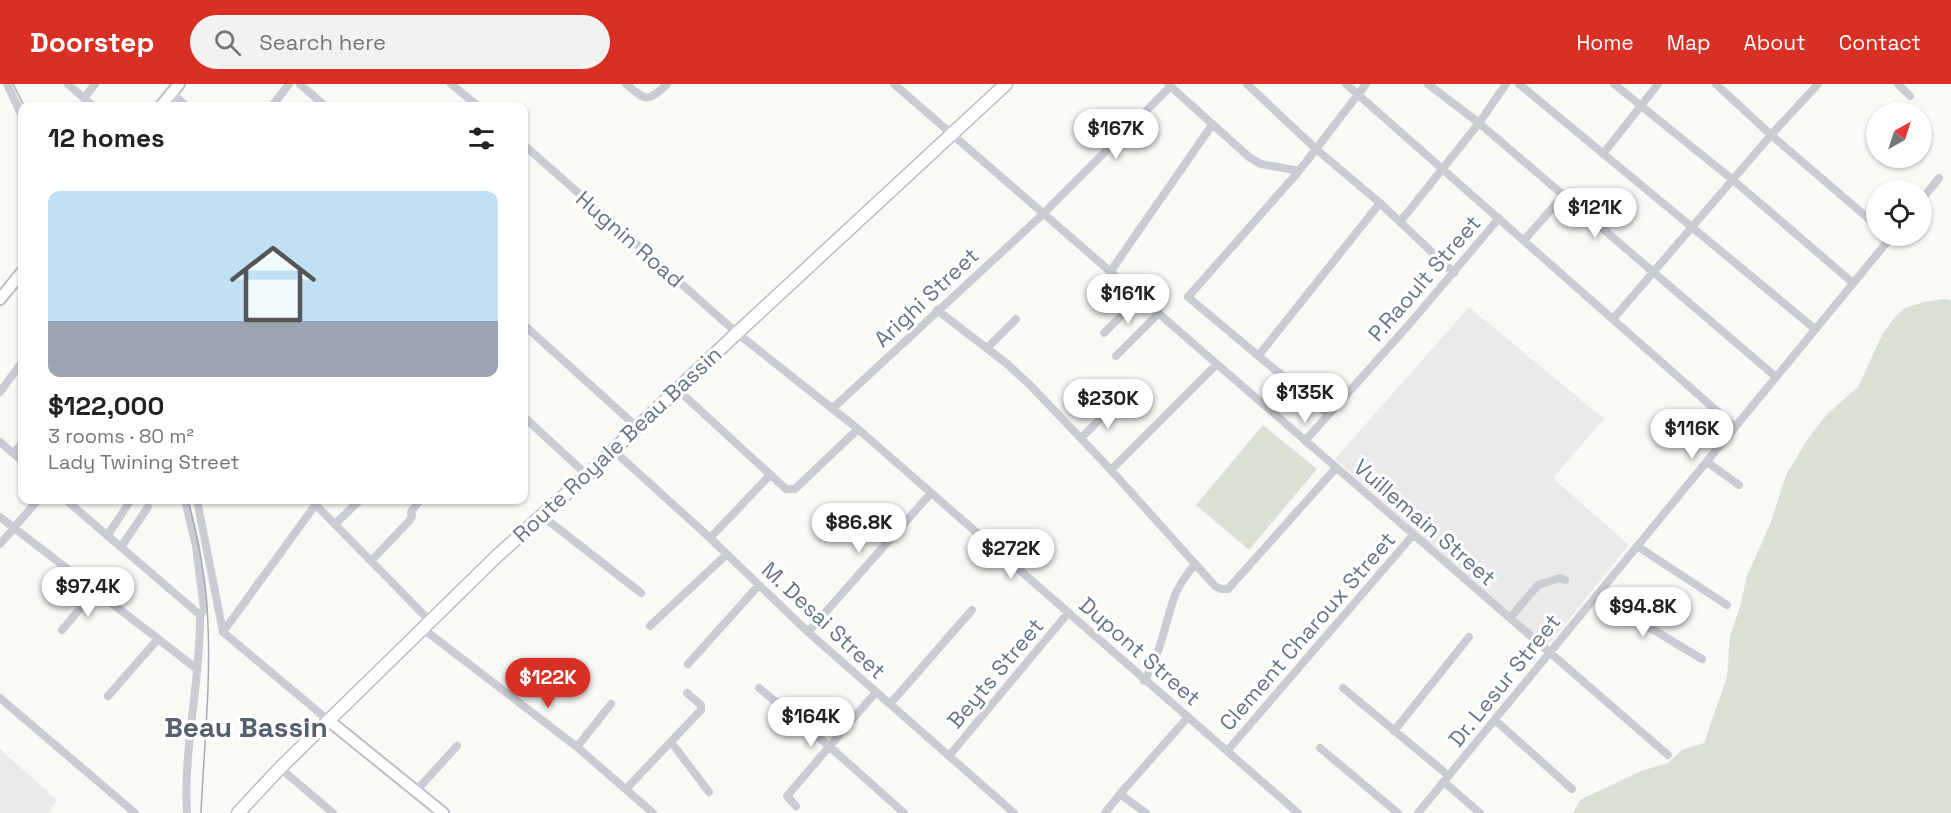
<!DOCTYPE html>
<html lang="en">
<head>
<meta charset="utf-8">
<style>
	:root { --surface:#fff; --page:#f2f2f2; --text:#222; --muted:#767676; --accent:#d93025 }
	body { margin:0; font-family:"Space Grotesk",sans-serif; background:var(--page); color:var(--text); height:100vh; display:flex; flex-direction:column; font-size:22px; white-space:nowrap }
	* { box-sizing:border-box; margin:0 }
	p { font-size:20px; color:var(--muted) }
	.icon { flex:none; width:33px; height:33px; fill:none; stroke:currentColor; stroke-width:2; stroke-linecap:round; stroke-linejoin:round }
	.map { position:relative; flex:1; overflow:hidden }
	.sheet { position:absolute; left:18px; top:18px; width:510px; height:402px; display:flex; flex-direction:column; background:var(--surface); border-radius:12px; box-shadow:0 2px 4px #0004 }
	.sheet>* { flex:none }
	.needle { width:39px; rotate:39deg }
	.tools { position:absolute; left:1866px; top:18px; display:grid; gap:12px }
	.tools a { display:grid; place-items:center; width:66px; height:66px; border-radius:50%; background:var(--surface); box-shadow:0 2px 4px #0004; font-size:30px }
	.price { position:absolute; translate:-50% -51px; padding:0 14px; border-radius:21px; background:#fff; color:#222; font-size:20px; line-height:39px; filter:drop-shadow(0 2px 3px #0008) }
	.price::after { content:''; position:absolute; left:50%; top:36px; width:18px; height:14px; margin-left:-9px; background:inherit; clip-path:polygon(0 0,100% 0,50% 100%) }
	.price.selected { background:var(--accent); color:#fff }
	ul { padding:0; list-style:none }
	li { display:grid; align-content:center; gap:12px; height:318px; padding:0 30px }
	li span { display:grid; place-items:center; height:186px; border-radius:12px; color:#555 }
	li>.icon { margin-inline-start:auto }
	span .icon { width:108px; height:108px; fill:#fffc; stroke-width:1 }
	li b { font-size:26px }
	h2 { display:flex; justify-content:space-between; align-items:center; height:72px; padding:0 30px; font-size:26px }
	header { display:flex; align-items:center; gap:36px; box-sizing:border-box; height:84px; padding:0 30px; background:var(--accent); color:#fff }
	header strong { font-size:28px }
	nav { display:flex; gap:33px; margin-inline-start:auto; font-size:21px }
	.search { width:420px; height:54px; background:var(--page); display:flex; align-items:center; gap:15px; box-sizing:border-box; padding:0 21px; border-radius:33px; color:var(--muted); font-size:22px }
	.map>svg:first-child { display:block }
</style>
</head>
<body>
<header>
<strong>Doorstep</strong>
<div class="search"><svg class="icon" aria-label="search" viewBox="0 0 24 24"><circle cx="10" cy="10" r="6"/><path d="M15 15l6 6"/></svg>Search here</div>
<nav><a>Home</a><a>Map</a><a>About</a><a>Contact</a></nav>
</header>
<div class="map">
<svg width="1951" height="729" viewBox="0 0 1951 729">
	<rect width="100%" height="100%" fill="#f9f9f6"/>
	<path fill="#e9eae9" d="M1469,223L1604,335L1553,394L1629,461L1547,563L1335,375Z
		M0,665L57,716L48,729H0Z"/>
	<path fill="#d9e1d7" d="M1944,215L1951,216V729H1573L1580,716L1641,687L1668,679L1682,666L1704,659L1727,593L1730,552L1741,520L1746,494L1771,438L1786,391L1807,356L1827,330L1858,303L1883,249L1895,233L1905,224L1924,218Z
		M1263,341L1317,385L1249,466L1196,421Z"/>
	<g fill="none" stroke-linecap="round" stroke-linejoin="round">
		<g stroke="#bbbfc4" stroke-width="14">
			<path id="secondary" d="M161,22L179,0
				M0,215L22,188
				M328,636L443,729"/>
		</g>
		<g stroke="#babdc2" stroke-width="15">
			<path id="primary" d="M238,729L280,684L497,472L587,391L737,249L1006,0"/>
		</g>
		<path stroke="#c9ccd0" stroke-width="8" d="M7,0L22,32
			M68,0L93,22
			M300,0L325,22
			M451,0L478,22
			M626,0C646,17 647,19 667,0
			M894,0L1668,671
			M1247,0L1316,65L1380,119L1454,189
			M1346,0L1735,343
			M1428,0L1479,39L1776,293
			M1519,0L1815,245
			M1614,0L1733,96L1853,199
			M1716,0L1771,51L1876,141
			M1898,0L1910,12
			M1169,1L1249,73L1261,80L1299,87
			M172,9L186,22
			M84,14L95,0
			M272,22L289,0
			M524,61L737,249L858,345L1298,729
			M1603,70L1658,0
			M1922,115L1939,94
			M1400,138L1479,39L1506,0
			M1524,156L1564,111
			M1110,188L1212,41
			M937,226L1006,279L1030,301L1111,386L1215,502L1221,505H1228L1336,384
			M1613,235L1771,51L1818,0
			M524,241L637,343
			M1104,249L1139,214
			M987,264L1016,235
			M1259,271L1380,119
			M1116,272L1158,230
			M677,305L786,405H795L858,345
			M0,308L22,278
			M833,324L1043,130L1170,3
			M1328,330L1188,213L1299,87L1366,0
			M524,333L587,391
			M1081,354L1116,319
			M1305,357L1413,236L1499,134
			M0,358L22,377
			M613,366L710,454L808,548L1014,729
			M14,369L22,359
			M1707,378L1739,401
			M1111,386L1217,280
			M66,416L200,531
			M185,416L196,462L204,525L200,531C201,597 183,663 187,729
			M197,416L223,548
			M311,416L430,537
			M541,431L641,509
			M0,433L197,585
			M335,440L360,416
			M107,452L131,416
			M710,454L770,391
			M0,460L38,416
			M1637,462L1727,521
			M121,463L148,423
			M372,476L409,437L412,432L411,428L420,416
			M1597,512L1702,575
			M1510,534L1538,501L1560,494L1565,496
			M650,542L727,470
			M422,544L577,663L653,729
			M62,546L95,507
			M223,548L316,420
			M223,548L328,636
			M808,548L931,409
			M688,580L759,501
			M1144,597C1160,572 1164,544 1173,517C1177,503 1186,492 1194,481
			M759,604L830,663L904,729
			M1343,604L1449,692
			M108,612L158,555
			M0,614L135,729
			M890,620L972,526
			M1495,636L1572,705
			M1394,647L1469,553
			M671,658L709,708
			M577,663L611,620
			M1320,664L1398,729
			M1228,666L1413,451
			M949,672L1068,529
			M280,684L333,729
			M1444,698L1480,729
			M627,704L701,626V621L687,609
			M416,707L457,662
			M1120,710L1188,633
			M796,722L787,712L876,608
			M1105,729L1120,710L1146,729
			M1418,729L1892,152"/>
		<use href="#secondary" stroke="#fff" stroke-width="10"/>
		<use href="#primary" stroke="#fff" stroke-width="12"/>
		<path stroke="#a7acb3" stroke-width="1.5" d="M13,0L24,22
			M188,416C197,451 205,487 207,523C212,592 204,661 201,729"/>
	</g>
	<g text-anchor="middle" dominant-baseline="central" stroke-width="6" stroke-linejoin="round" paint-order="stroke">
		<g font-size="22" fill="#677588" stroke="#fff">
			<text transform="translate(630 155) rotate(41)">Hugnin Road</text>
			<text transform="translate(1424 194) rotate(-49)">P.Raoult Street</text>
			<text transform="translate(926 213) rotate(-43)">Arighi Street</text>
			<text transform="translate(617 360) rotate(-43)">Route Royale Beau Bassin</text>
			<text transform="translate(1425 438) rotate(41)">Vuillemain Street</text>
			<text transform="translate(824 536) rotate(43)">M. Desai Street</text>
			<text transform="translate(1307 547) rotate(-49)">Clement Charoux Street</text>
			<text transform="translate(1140 567) rotate(41)">Dupont Street</text>
			<text transform="translate(995 589) rotate(-50)">Beyts Street</text>
			<text transform="translate(1504 596) rotate(-51)">Dr. Lesur Street</text>
		</g>
		<g font-size="28" font-weight="bold" fill="#555f6d" stroke="#fff">
			<text x="246" y="643">Beau Bassin</text>
		</g>
	</g>
</svg>
<div class="tools">
<a><svg class="needle" viewBox="-14 -14 28 28"><path d="M0-13l5 13h-10z" fill="#e53935"/><path d="M0 13l5-13h-10z" fill="#767676"/></svg></a>
<a><svg class="icon" aria-label="locate" viewBox="0 0 24 24"><circle cx="12" cy="12" r="6"/><path d="M12 2v4M12 18v4M2 12h4M18 12h4"/></svg></a>
</div>
<b class="price" style="left:1116px;top:76px">$167K</b>
<b class="price" style="left:1595px;top:155px">$121K</b>
<b class="price" style="left:1128px;top:241px">$161K</b>
<b class="price" style="left:1305px;top:340px">$135K</b>
<b class="price" style="left:1108px;top:346px">$230K</b>
<b class="price" style="left:1692px;top:376px">$116K</b>
<b class="price" style="left:859px;top:470px">$86.8K</b>
<b class="price" style="left:1011px;top:496px">$272K</b>
<b class="price" style="left:88px;top:534px">$97.4K</b>
<b class="price" style="left:1643px;top:554px">$94.8K</b>
<b class="price selected" style="left:548px;top:625px">$122K</b>
<b class="price" style="left:811px;top:664px">$164K</b>
<section class="sheet">
<h2>12 homes<svg class="icon" aria-label="filters" viewBox="0 0 24 24"><path d="M4 7h16M4 17h16"/><circle cx="9" cy="7" r="2"/><circle cx="15" cy="17" r="2"/></svg></h2>
<ul>
<li><span style="background:linear-gradient(#bfe0f5 70%,#9aa5b1 0)"><svg class="icon" aria-label="home" viewBox="0 0 24 24"><path d="M3 11l9-7 9 7M6 9v11h12V9"/></svg></span><div><b>$122,000</b><p>3 rooms · 80 m²</p><p>Lady Twining Street</p></div></li>
</ul>
</section>
</div>
</body>
</html>
